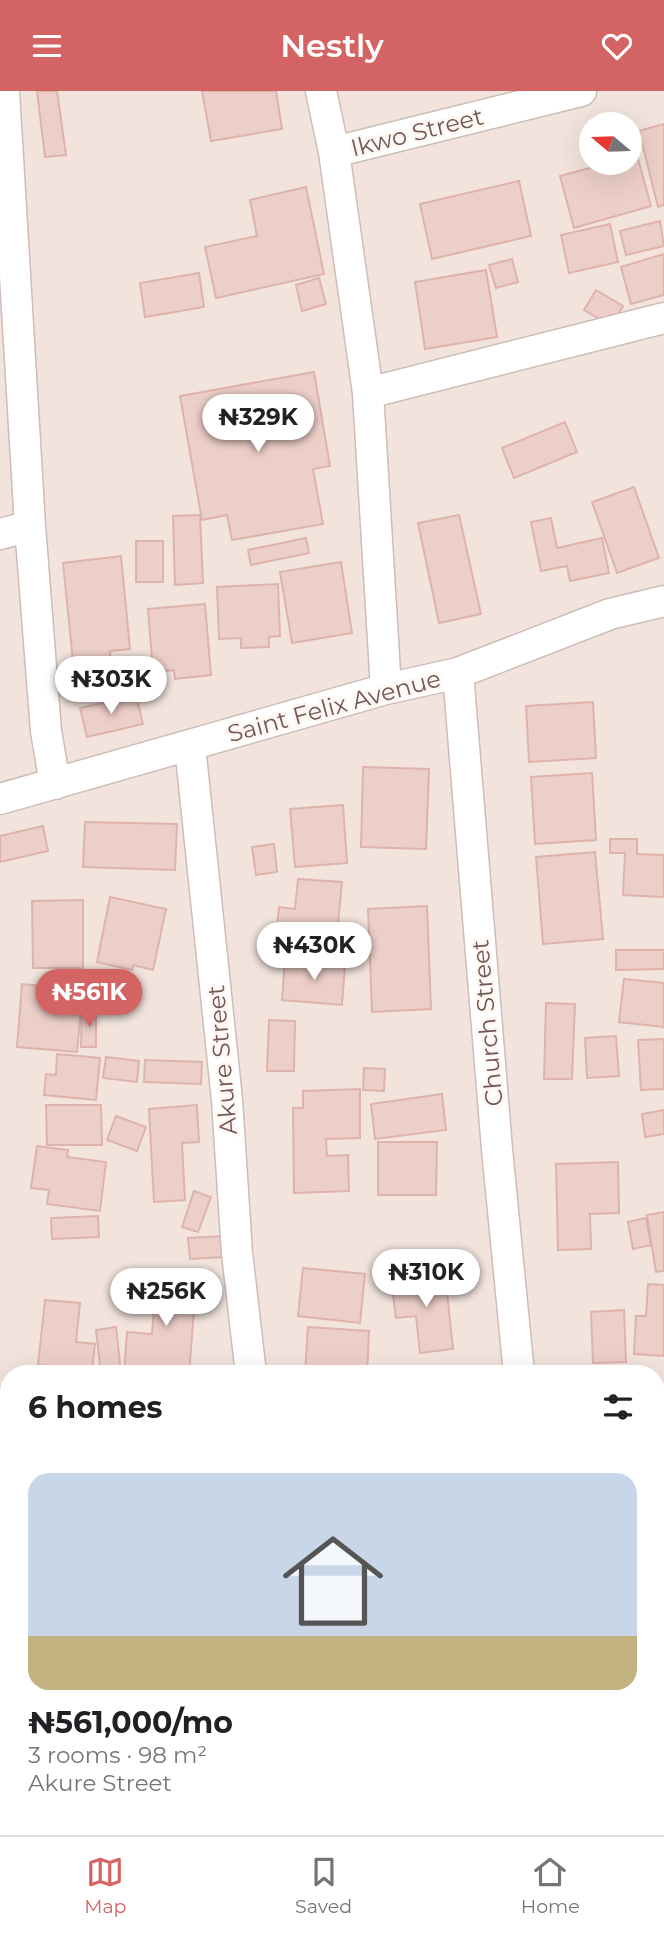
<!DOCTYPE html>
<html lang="en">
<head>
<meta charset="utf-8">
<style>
	:root { --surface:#fff; --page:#f6f6f6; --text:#202124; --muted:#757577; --line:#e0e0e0; --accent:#d46463 }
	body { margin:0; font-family:Montserrat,sans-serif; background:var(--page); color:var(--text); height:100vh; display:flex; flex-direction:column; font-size:26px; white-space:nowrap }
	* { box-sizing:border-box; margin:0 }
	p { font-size:23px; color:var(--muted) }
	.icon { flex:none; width:38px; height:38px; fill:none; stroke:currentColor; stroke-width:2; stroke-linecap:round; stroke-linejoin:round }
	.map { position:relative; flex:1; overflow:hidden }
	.side { position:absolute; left:0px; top:1274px; width:665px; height:471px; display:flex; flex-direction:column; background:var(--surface); border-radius:28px 28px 0 0; box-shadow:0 7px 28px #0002 }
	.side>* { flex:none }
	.needle { width:46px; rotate:289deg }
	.controls { position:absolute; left:579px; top:21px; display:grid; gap:14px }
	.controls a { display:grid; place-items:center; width:63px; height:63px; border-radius:50%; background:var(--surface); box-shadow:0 7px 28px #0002; font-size:35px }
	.price { position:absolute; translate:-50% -60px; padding:0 16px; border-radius:24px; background:#fff; color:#222; font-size:23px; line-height:46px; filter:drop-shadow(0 2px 4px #0008) }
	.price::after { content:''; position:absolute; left:50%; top:42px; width:21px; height:16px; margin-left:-10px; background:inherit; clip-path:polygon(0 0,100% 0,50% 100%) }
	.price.selected { background:var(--accent); color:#fff }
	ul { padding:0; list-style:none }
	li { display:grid; align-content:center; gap:14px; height:371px; padding:0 28px }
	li+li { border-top:2px solid var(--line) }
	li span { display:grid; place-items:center; height:217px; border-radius:21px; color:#555 }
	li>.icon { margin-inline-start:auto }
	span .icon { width:126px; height:126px; fill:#fffc; stroke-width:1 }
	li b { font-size:30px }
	h2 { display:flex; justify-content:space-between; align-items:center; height:84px; padding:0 28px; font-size:30px }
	header { display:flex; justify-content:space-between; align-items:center; height:91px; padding:0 28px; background:var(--accent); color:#fff; font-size:32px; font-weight:600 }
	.menu { display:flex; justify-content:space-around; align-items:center; height:98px; border-top:2px solid var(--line); background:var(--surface); font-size:19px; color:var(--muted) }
	.menu a { display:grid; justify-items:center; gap:4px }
	.menu .selected { color:var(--accent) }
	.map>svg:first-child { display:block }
</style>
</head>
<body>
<header><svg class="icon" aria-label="menu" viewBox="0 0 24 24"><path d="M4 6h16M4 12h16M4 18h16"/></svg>Nestly<svg class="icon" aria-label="heart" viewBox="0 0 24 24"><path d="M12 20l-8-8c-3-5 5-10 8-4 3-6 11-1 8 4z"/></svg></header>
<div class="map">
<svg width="664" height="1744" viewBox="0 0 664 1744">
	<rect width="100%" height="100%" fill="#fbf3ee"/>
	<path fill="#f2e4dd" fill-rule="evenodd" d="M0,0H664V1744H0ZM592,33H630V72H592ZM9,1283H656V1736H9Z"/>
	<path fill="#edcfc9" stroke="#deb3ab" stroke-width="2" d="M37,0H57L66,64L45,66Z
		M202,0H276L282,38L211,50Z
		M664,33V114L658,116L639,40Z
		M637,64L651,115L574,137L560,85L608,72H630V66Z
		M519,90L531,145L432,168L420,113Z
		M306,96L324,183L216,207L205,156L257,145L250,109Z
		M660,130L664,155L626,164L620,140Z
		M610,133L618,171L569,182L561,144Z
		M664,163V204L631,213L621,176Z
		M512,168L518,191L496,197L489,174Z
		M486,179L497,246L425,258L415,191Z
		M199,182L204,216L145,226L140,192Z
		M319,187L326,213L302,220L296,194Z
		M596,199L623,215L611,235L584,219Z
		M314,281L330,375L313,378L323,433L232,449L227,424L202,429L180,305Z
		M565,331L577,361L514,387L502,357Z
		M634,396L659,467L617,482L592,411Z
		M200,424L203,492L175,494L173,425Z
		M459,424L481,523L439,532L418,432Z
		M551,427L557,457L602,447L609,482L570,490L567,475L541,480L531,431Z
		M306,447L309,462L251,474L248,459Z
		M136,450H163V491H136Z
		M121,465L130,558L110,560L111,576L74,580L63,472Z
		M341,471L352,542L292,552L280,481Z
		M278,493L280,545L269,546V556L241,557V547L219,548L217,496Z
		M205,513L211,584L175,588L174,579L153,581L148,518Z
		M136,604L143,633L87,646L80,617Z
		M593,611L596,667L529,671L526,615Z
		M363,676L429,678L426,758L361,756Z
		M592,682L596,749L535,753L531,686Z
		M343,714L347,772L295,776L290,718Z
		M85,731L177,733L175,779L83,776Z
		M43,735L48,760L0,771V745Z
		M610,748H637V763L664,764V806L623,804L625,762H610Z
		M274,753L277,781L256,784L252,756Z
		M595,761L603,848L543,853L536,766Z
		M298,788L342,791L335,864L275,858L279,816L295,818Z
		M110,806L166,818L153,879L133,874L132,879L97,871Z
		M83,809V877H33L32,810Z
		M427,815L431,918L372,921L368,818Z
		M616,859H664V878L616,879Z
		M285,868L345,873L342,914L282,909Z
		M624,888L664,892V936L619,931Z
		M22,893L83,899L77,961L17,956Z
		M546,912L575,913L572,988H544Z
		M82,919H96V956H81Z
		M269,929L295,930L294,980H267Z
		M616,945L619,985L587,987L585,947Z
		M664,948V998L641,999L638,949Z
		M57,963L100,967L96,1009L44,1004L46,983L56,984Z
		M106,966L139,970L137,991L103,987Z
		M145,969L202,971L201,993L144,991Z
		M364,977L385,978L384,1000L363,999Z
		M360,998V1047L326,1048L327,1065L348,1064L349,1100L294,1102L293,1017H303V1000Z
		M442,1003L446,1039L375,1048L371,1013Z
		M46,1014H101L102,1054H47Z
		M197,1014L199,1051L182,1052L185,1109L154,1111L149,1018Z
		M664,1019V1043L645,1046L642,1023Z
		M116,1025L146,1036L137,1060L107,1049Z
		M378,1051H437L436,1104H378Z
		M37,1055L68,1059L67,1066L106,1071L100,1120L47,1113L49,1099L31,1097Z
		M618,1071L619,1122L590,1123L591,1158L558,1159L556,1073Z
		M194,1100L211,1106L198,1141L182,1136Z
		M664,1121V1180L656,1181L647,1124Z
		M98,1125L99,1146L52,1148L51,1127Z
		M646,1127L651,1154L633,1158L628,1131Z
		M223,1145L224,1166L190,1168L188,1147Z
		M303,1177L365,1183L360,1232L298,1225Z
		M157,1178L197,1181L189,1283H124L127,1241L152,1243Z
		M445,1182L453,1258L420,1262L416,1225L396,1227L391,1188Z
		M648,1193L664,1194V1265L634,1263L636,1225H646Z
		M45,1209L80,1212L76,1251L95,1253L92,1280L38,1274Z
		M624,1219L626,1271L593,1272L591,1221Z
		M116,1236L121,1283H101L96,1239Z
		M308,1236L369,1240L367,1283H305Z
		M0,1578L9,1579V1647H0Z
		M7,1655H9V1729L0,1726V1676Z
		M68,1736H125V1738H68Z
		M216,1736H277L276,1744H216Z
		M496,1740L497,1744H470V1742Z"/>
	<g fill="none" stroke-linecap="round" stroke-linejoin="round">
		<g stroke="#cebcb7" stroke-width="33">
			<path id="street" d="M4,0L30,435
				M321,0L334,61L368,302L386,598
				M334,61L581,0
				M368,302L664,227
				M0,443L30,435L46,640L55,693
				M458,582L497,1058L519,1283
				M190,655L227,1009L237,1162L251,1283
				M0,708L386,598L458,582L610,523L664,510
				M656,1339L664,1336
				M0,1467L6,1518
				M656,1613L664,1610
				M656,1658L664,1718
				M162,1736V1744
				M410,1736L411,1744"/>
		</g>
		<use href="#street" stroke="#fff" stroke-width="30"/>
	</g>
	<g text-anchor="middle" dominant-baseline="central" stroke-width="6" stroke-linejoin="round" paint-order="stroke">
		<g font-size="24" fill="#745753" stroke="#fef8f4">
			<text transform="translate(417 41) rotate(-14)">Ikwo Street</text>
			<text transform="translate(334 615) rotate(-15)">Saint Felix Avenue</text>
			<text transform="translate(487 932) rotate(-95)">Church Street</text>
			<text transform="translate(222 969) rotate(-95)">Akure Street</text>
		</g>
	</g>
</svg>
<div class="controls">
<a><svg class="needle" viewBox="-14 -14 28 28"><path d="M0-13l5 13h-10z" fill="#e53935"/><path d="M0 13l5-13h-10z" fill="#757577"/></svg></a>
</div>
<b class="price" style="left:258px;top:363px">₦329K</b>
<b class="price" style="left:111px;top:625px">₦303K</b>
<b class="price" style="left:314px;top:891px">₦430K</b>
<b class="price selected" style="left:89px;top:938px">₦561K</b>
<b class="price" style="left:426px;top:1218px">₦310K</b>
<b class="price" style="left:166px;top:1237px">₦256K</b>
<section class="side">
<h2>6 homes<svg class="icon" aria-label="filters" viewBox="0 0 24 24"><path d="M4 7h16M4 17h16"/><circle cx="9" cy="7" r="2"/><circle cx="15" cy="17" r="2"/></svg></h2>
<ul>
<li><span style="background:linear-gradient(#c9d6e8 75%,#c2b280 0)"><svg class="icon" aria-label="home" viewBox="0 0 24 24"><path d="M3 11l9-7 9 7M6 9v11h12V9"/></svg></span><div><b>₦561,000/mo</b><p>3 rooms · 98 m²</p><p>Akure Street</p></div></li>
</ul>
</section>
</div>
<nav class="menu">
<a class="selected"><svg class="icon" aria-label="map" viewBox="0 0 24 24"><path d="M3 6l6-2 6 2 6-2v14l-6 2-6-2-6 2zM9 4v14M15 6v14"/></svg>Map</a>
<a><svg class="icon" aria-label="saved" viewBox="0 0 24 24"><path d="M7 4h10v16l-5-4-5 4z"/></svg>Saved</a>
<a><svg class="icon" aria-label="home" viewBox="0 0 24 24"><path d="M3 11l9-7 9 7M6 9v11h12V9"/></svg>Home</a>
</nav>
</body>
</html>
